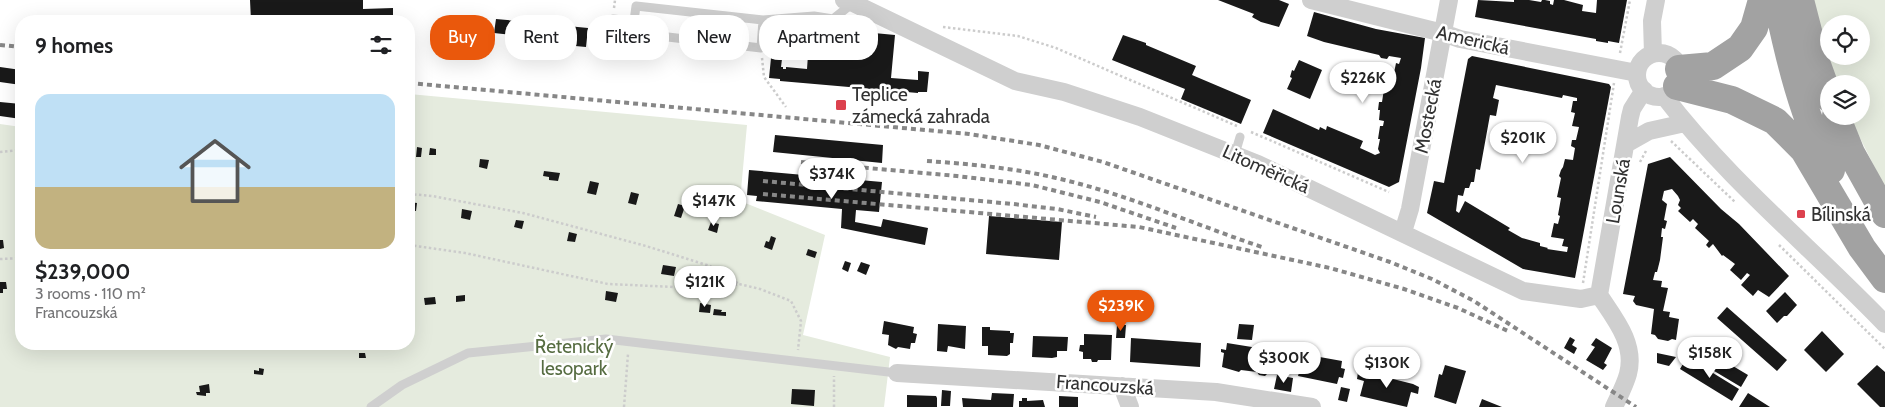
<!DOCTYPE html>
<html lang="en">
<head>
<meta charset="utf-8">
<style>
	:root { --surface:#fff; --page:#f6f6f6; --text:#202124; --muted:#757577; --accent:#ea580c }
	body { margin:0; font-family:Cabin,sans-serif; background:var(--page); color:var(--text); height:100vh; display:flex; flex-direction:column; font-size:19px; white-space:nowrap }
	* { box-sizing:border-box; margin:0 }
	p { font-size:16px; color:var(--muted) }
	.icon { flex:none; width:28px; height:28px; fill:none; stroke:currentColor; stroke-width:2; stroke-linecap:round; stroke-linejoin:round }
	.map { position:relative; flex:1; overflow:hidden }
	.details { position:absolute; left:15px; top:15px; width:400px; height:335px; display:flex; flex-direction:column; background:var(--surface); border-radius:20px; box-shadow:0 5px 20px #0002 }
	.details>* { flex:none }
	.guide { position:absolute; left:430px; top:15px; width:475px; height:45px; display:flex; gap:10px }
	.controls { position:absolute; left:1820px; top:15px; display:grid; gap:10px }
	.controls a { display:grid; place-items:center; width:50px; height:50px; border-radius:50%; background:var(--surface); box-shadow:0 5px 20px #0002; font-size:25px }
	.price { position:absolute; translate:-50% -42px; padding:0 11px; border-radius:18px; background:#fff; color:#222; font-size:16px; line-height:32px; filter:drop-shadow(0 1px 2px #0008) }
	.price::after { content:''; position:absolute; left:50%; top:30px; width:15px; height:11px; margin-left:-8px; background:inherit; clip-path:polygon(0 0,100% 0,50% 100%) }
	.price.active { background:var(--accent); color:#fff }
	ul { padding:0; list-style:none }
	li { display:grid; align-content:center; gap:10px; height:265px; padding:0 20px }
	li span { display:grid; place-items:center; height:155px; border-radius:15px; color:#555 }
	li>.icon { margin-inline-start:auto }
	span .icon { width:90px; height:90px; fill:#fffc; stroke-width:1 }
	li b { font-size:21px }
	h2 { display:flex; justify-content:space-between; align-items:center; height:60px; padding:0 20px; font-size:21px }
	.chip { padding:0 18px; border-radius:20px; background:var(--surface); box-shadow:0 5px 20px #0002; font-size:18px; line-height:45px }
	.chip.active { background:var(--accent); color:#fff }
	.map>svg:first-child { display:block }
</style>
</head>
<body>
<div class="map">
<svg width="1885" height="407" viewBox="0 0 1885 407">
	<rect width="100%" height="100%" fill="#fff"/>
	<path fill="#e5ebde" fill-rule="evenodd" d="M1812,0H1885V188L1849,116H1861V84H1836ZM1829,24H1861V56H1829Z
		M409,94L747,125L740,201L825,235L803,335L890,357L884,407H0V124L21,127V344H409Z"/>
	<path fill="#191919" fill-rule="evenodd" d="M250,0H363V9L393,8V17L364,18V21H251Z
		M1218,0H1279L1289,4L1279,27L1261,22L1252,17L1254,14Z
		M1478,0L1514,2V0H1529L1541,2L1542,0H1545L1550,1V4L1553,5L1554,0H1564L1583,5L1582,11L1596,13L1597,0H1627L1619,43L1608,41V43L1596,41V39L1475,17Z
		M1314,12L1376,29L1425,38L1421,68L1399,182L1389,187L1263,133L1273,109L1319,130L1320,127L1326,130L1327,126L1363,141L1360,148L1371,153L1375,155L1380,153L1378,149L1380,139H1378L1380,126H1383L1384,121L1379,120L1380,110H1378L1379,102H1382L1384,89L1390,90L1392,81H1389L1391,72L1394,73L1396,63L1399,64L1401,58L1389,56L1387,59L1381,58L1379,55L1324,42L1307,36Z
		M496,19L588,28L586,47L522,41V36L494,33Z
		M810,27L831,29L830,32L874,36V33L895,35L891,78L918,80V71L929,72L927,92H918V93L780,81V79L769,78L771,58L782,59L781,67H783V69H786V67L807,69Z
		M1123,35L1146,43V45L1196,66L1192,75L1251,100L1241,124L1181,99L1185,89L1112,60Z
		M1472,56L1609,84L1611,87L1575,278L1523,269L1427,213L1434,181L1444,183L1468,59ZM1496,85L1562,98L1563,95L1577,98V101H1573L1571,112L1575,113L1572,126L1579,127L1576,140H1572L1571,146L1575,148L1573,160L1565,159L1563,167L1561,170L1559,176L1561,178L1557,197L1561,198L1558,215L1560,216L1558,224L1554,223L1551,237L1564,239L1562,246L1568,247L1567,252L1547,249L1548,248L1540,246V243L1522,238L1508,230L1510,228L1465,201L1459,213L1456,211L1458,195L1463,196L1465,188H1469L1471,182H1474L1476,169L1480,170L1490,115L1496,116L1499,100L1493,98Z
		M1299,60L1322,70L1310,99L1287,89L1292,78L1290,77L1292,70L1294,71Z
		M0,67L21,70V85L0,82Z
		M0,102L21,104V119L0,116Z
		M1515,129L1522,131L1519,149L1511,147Z
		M775,135L883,145L882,163L773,152Z
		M417,147L422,148L421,157H416Z
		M430,148L436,149V155H429Z
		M1670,157L1721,209L1739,224L1789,276L1769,297L1758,290L1753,296L1741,285L1750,275L1747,273L1741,280L1730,270L1735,264L1723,255L1722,256L1713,244L1709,248L1706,245L1709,241L1695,228L1698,224L1693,219L1690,222L1678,211L1681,208L1678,205L1680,200L1678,196L1672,189L1664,191L1662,200L1667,204L1664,220L1667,221L1665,229L1662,228L1661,237H1663L1660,260L1657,272H1655L1653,280L1662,281L1661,287L1668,288L1663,311L1670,312L1669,317L1679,319L1676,340L1672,339L1668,341L1658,339L1655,335L1651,334L1654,309L1636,305L1633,301L1635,296L1623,294L1648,164Z
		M480,159L489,160L487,169L479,167Z
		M749,170L882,182L879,212L856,210L855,222L881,227L883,219L928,228L925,245L841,228L842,209L756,201L757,196L747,195Z
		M544,171L560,173L558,181L549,180V177L543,176Z
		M590,181L599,183L596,195L587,193Z
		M631,192L639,194L636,205L628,203Z
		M409,202L417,203L416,211H411V213H409Z
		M678,204L685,206L681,218L674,216Z
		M462,209L472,211L470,220L461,218Z
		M989,216L1062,222L1059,260L986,254Z
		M516,220L524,221L522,229L514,227Z
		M711,222L719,224L717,233L708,230Z
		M569,232L577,234L575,242L567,241Z
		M771,236L776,238L772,250L764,247L766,241L769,242Z
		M0,240H3L4,248L0,249Z
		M808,249L817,252L815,258L806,255Z
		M845,261L851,263L848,272L842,269Z
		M861,262L870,265L866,275L857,271Z
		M663,265L676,267L674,276L661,274Z
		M0,282H6L7,289H3V293H0Z
		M606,291L618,293L616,302L605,300Z
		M1785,292L1797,305L1787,316H1784L1777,323L1766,311Z
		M465,295V301L456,302V296Z
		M435,297L436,304L425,305L424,298Z
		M700,303L711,305L710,313L699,312Z
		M1727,307L1787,360L1777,371L1717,318Z
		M714,309L722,310L721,312H726V316L713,315Z
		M884,321L914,327L913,333L917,334L915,343H911L910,349L898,347L896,349L888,345L889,335L882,334Z
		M938,324L966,326L965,349L948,346L947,352L937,351Z
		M1239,324L1254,325L1252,340L1237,339Z
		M1117,325H1126L1125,338H1116Z
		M982,327H990V330L1010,331V333H1014L1013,343H1010V354L1007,356L988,355V346H982Z
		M1822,331L1844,354L1826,372L1804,350Z
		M1084,334L1112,335L1111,360H1098L1097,362H1092L1091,359H1083V352L1079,351L1080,345H1084Z
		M1033,336L1068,337L1067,351H1057V357L1052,358L1032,357Z
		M1570,337L1575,340L1572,345L1577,348L1574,354L1564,348Z
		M1131,338L1201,343L1200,367L1130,362Z
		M1596,338L1612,348L1604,363L1607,365L1603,370L1586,360L1595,347L1591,345Z
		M1227,343L1277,351L1274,369L1268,368L1267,374L1265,376L1259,375L1257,372L1241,370L1239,372L1222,367L1224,353L1221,352V349L1226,350Z
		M1701,347L1748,375L1741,387L1694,359Z
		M359,353H365L366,358H359Z
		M1657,353L1676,357L1669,366L1657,363Z
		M1303,354L1342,361L1341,368L1345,369L1343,378L1339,377L1337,384L1298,376L1300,369H1296L1297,360L1301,361Z
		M1687,357L1739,389L1732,401L1680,369Z
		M1445,365L1466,371L1456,404L1434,397L1439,374L1442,375Z
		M1877,365L1885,372V407H1880L1857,384Z
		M259,368L264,369L263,375L254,374V370L259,371Z
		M1358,372L1377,375L1413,384L1419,387L1418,394L1411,392L1407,407L1360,396L1364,381L1357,379Z
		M1277,375L1293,378L1291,392L1274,389Z
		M209,384L210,393H206V396L197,395L196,392H200L199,386Z
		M1341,387L1350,389L1347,402L1338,400Z
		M792,389L815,390L814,406L791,404Z
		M942,390L951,391L950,406H941Z
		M992,393L1014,394L1013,407H963L962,398L991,400Z
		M1748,393L1770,407H1739Z
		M907,395L936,396L937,398V407H907Z
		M1059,396L1078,397V407H1059Z
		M1022,398H1027V401L1043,400L1045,407H1019V401H1022Z
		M1482,399L1502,407H1479Z"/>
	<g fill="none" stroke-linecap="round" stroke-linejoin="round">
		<path stroke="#ccc" stroke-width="2.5" stroke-dasharray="2.5 2.5" stroke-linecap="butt" d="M614,8L615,0
			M943,27L1018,36L1056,48L1237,126
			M1620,53L1630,0
			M762,58L764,77L786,107
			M1251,132L1389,192
			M1671,141L1736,203
			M0,152L21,150
			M1640,162L1646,151
			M409,194L432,196L523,213L646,246L710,266L739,284
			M409,245L465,253L608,284L720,289L739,284L760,289L791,301L801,321L798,350
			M1779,245L1885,349
			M0,259L21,258
			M1583,283L1614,83
			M624,407L628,354
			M834,407V376"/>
		<path stroke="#cfcfcf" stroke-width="9" d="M613,19L634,21L636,6L763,20L814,16L833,19L853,3
			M634,21V33L761,48L763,20
			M1235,154L1240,137
			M371,407L402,385L468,353L606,339L897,373"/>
		<path stroke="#cfcfcf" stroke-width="18" d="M844,0L853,3L1015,81L1064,92L1140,117L1258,164L1523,291L1581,299L1599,295
			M1311,0L1443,33L1460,39L1637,73
			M1637 75a22 22 0 1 1 44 0a22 22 0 1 1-44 0Z
			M1653,54L1652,21L1656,0
			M1664,96C1728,180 1812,248 1885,324
			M1626,144L1649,131L1685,123
			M1403,232L1410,209L1449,0
			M1599,295L1630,117L1632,109L1644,90
			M1599,295C1615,319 1636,344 1628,374C1625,385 1619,396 1614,407
			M897,373L1216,392L1312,407
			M1122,386L1130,407"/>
		<path stroke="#a2a2a2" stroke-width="28" d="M1777,0C1789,57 1803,118 1831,170
			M1800,0L1816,62L1829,98
			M1679,69L1713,66L1740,48L1754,28L1762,0
			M1677,86L1732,100L1775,121L1804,150L1862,248L1885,279
			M1836,116L1851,153L1885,214"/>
		<path stroke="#878787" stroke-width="4" stroke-dasharray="5 4" stroke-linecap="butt" d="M0,45L21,47
			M409,83L969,134L1039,145L1103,162L1390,262L1432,279L1474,301L1636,407
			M927,161C970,164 1014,168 1056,178C1127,194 1193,224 1262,247
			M801,162L957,176L1032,185L1100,202L1176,228
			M763,181L1013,204L1057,209L1096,217
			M763,194L1139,227L1330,268L1404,289L1458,308L1510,332"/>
	</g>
	<g fill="#dc414e" stroke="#fff" stroke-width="2">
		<rect x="835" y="99" width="12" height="12" rx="2.5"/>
		<rect x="1796" y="209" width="10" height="10" rx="2.5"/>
	</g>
	<g text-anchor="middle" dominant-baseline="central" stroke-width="5" stroke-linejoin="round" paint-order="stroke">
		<g font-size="19" fill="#323232" stroke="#fff">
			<text transform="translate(1473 40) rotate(13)">Americká</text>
			<text transform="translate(1428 116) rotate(-79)">Mostecká</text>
			<text transform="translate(1266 169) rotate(24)">Litoměřická</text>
			<text transform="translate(1618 191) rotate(-80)">Lounská</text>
			<text transform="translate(1105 385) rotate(4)">Francouzská</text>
		</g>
		<g font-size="19" fill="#323232" stroke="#fff" text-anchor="start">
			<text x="852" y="94">Teplice<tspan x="852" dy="22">zámecká zahrada</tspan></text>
			<text x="1811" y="214">Bílinská</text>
		</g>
		<g font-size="19" fill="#566c41" stroke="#fff">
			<text x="574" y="346">Řetenický<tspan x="574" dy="22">lesopark</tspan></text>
		</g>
	</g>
</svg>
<div class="controls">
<a><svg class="icon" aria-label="locate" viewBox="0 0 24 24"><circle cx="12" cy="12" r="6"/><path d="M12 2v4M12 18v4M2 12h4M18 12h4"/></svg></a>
<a><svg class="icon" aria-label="layers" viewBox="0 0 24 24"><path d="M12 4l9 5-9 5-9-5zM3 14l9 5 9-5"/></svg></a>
</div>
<b class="price" style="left:1363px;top:104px">$226K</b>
<b class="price" style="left:1523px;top:164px">$201K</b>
<b class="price" style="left:832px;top:200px">$374K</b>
<b class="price" style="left:714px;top:227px">$147K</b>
<b class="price" style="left:705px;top:308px">$121K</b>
<b class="price active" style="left:1121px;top:332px">$239K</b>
<b class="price" style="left:1710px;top:379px">$158K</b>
<b class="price" style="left:1284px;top:384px">$300K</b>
<b class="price" style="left:1387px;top:389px">$130K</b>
<div class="guide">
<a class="chip active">Buy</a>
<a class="chip">Rent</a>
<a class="chip">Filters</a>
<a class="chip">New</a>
<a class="chip">Apartment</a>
</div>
<section class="details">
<h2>9 homes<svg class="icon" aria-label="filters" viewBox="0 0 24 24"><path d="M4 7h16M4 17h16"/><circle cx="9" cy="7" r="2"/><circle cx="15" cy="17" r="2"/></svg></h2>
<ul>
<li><span style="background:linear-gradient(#bfe0f5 60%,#c2b280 0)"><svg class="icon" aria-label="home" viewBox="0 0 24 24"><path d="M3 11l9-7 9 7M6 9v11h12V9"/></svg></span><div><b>$239,000</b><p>3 rooms · 110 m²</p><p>Francouzská</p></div></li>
</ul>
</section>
</div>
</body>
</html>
